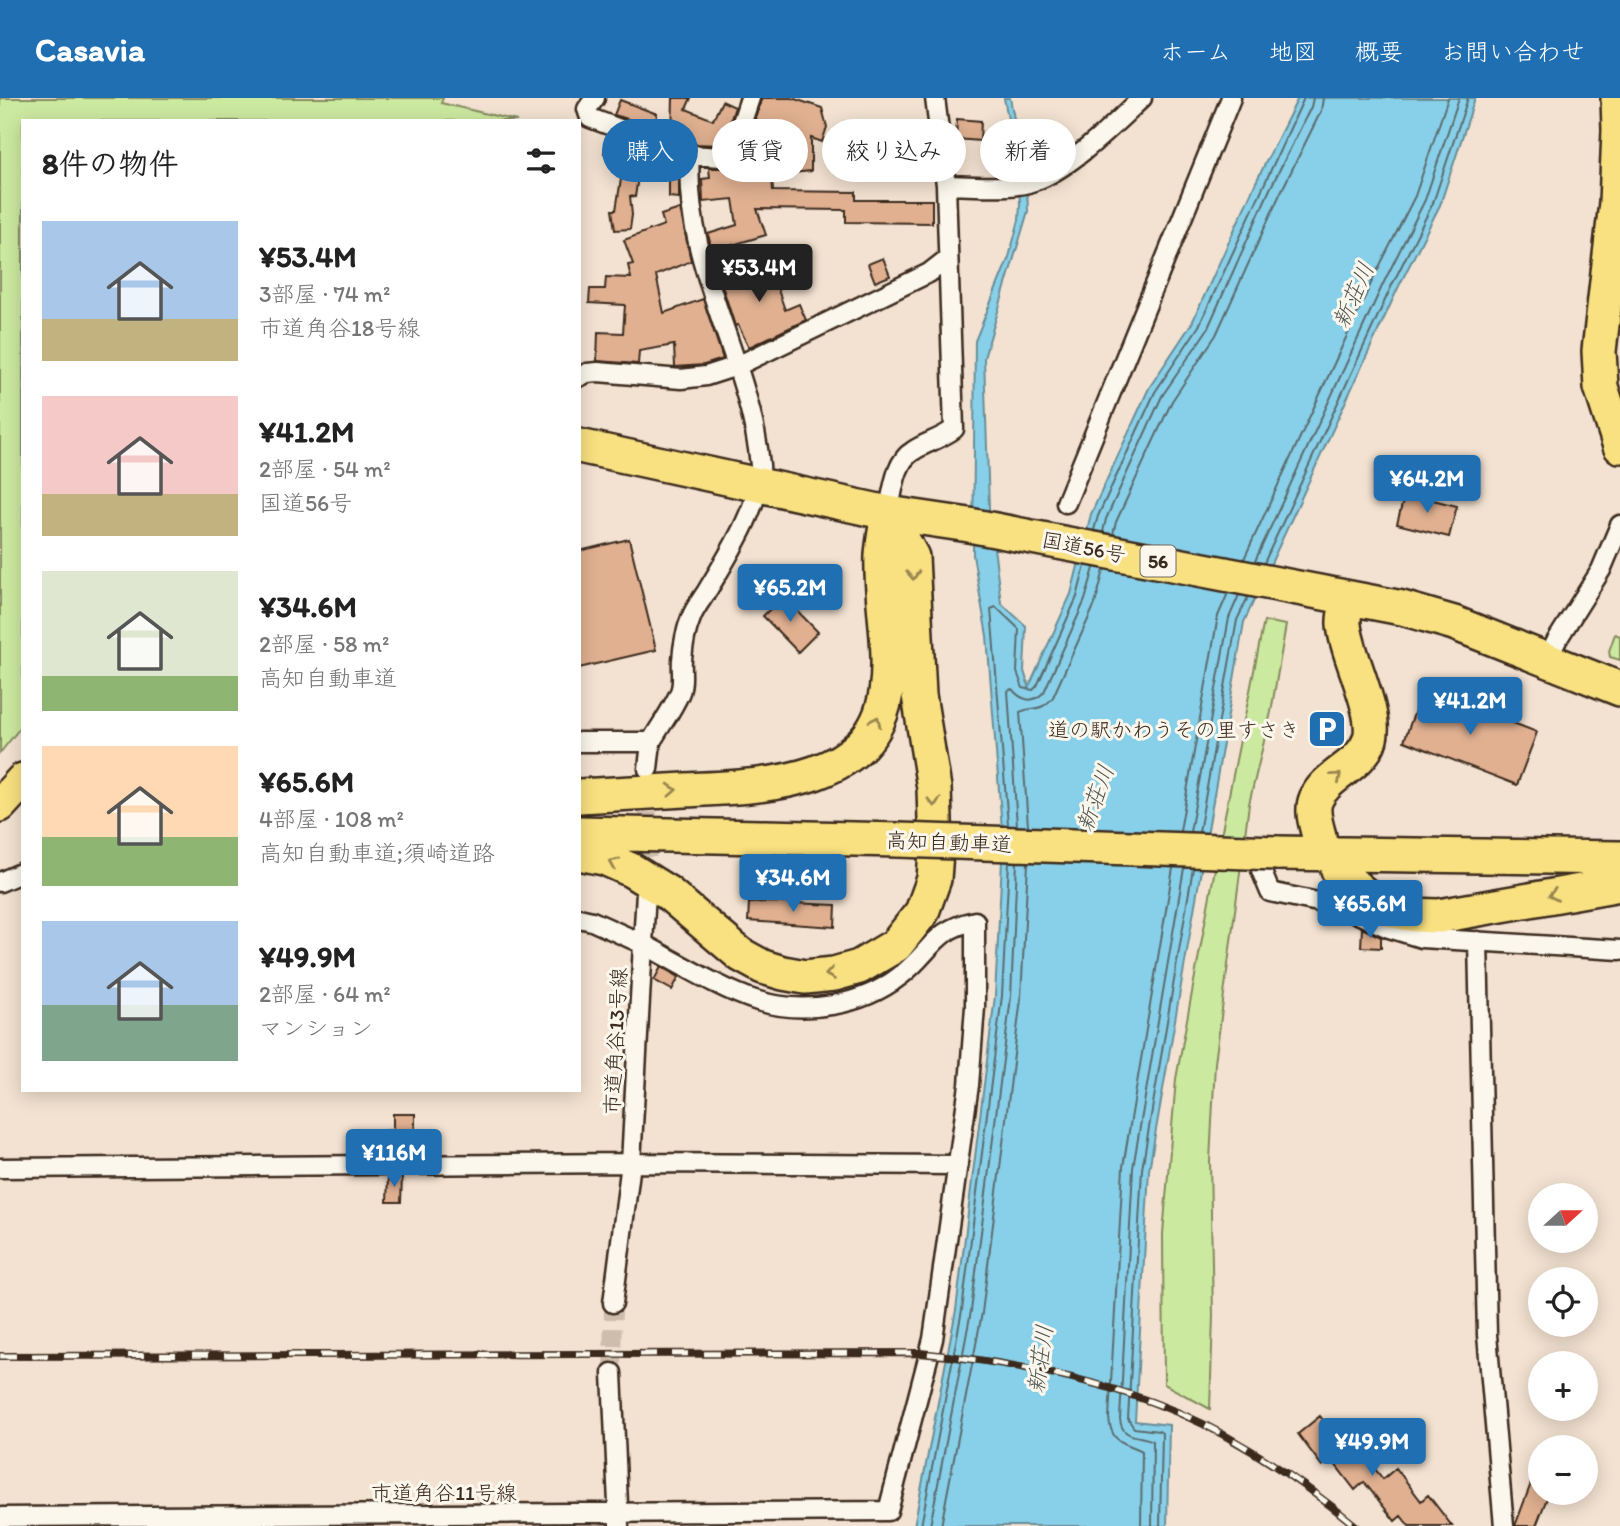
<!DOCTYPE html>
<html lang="ja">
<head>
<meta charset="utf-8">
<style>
	:root { --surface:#fff; --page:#f2f2f2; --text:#222; --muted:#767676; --accent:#1f6fb2 }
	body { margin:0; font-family:Itim,"Klee One",sans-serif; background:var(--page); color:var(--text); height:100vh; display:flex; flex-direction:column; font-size:26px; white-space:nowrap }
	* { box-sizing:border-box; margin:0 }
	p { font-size:23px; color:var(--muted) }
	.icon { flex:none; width:38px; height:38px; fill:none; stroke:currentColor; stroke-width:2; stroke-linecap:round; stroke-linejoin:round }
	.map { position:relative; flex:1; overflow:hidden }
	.details { position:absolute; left:21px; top:21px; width:560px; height:973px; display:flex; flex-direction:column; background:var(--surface); border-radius:0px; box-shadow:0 4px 18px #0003 }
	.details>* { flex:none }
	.hud { position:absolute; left:602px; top:21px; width:665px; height:63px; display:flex; gap:14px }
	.needle { width:46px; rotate:69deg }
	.buttons { position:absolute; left:1528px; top:1085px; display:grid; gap:14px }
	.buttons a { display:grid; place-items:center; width:70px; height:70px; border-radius:50%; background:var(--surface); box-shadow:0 4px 18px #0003; font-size:35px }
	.price { position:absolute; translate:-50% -60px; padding:0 16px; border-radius:7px; background:var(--accent); color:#fff; font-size:23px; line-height:46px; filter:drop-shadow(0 2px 4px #0008) }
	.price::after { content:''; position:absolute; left:50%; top:42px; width:21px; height:16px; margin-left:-10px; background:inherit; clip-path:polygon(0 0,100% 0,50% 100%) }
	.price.active { background:#222; color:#fff }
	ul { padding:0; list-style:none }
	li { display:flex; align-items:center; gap:21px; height:175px; padding:0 21px }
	li span { display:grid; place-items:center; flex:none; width:196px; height:140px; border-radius:0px; color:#555 }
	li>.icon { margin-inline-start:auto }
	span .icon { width:84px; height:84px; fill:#fffc; stroke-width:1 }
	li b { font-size:30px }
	h2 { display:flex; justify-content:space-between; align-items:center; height:84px; padding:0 21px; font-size:30px }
	.pill { padding:0 24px; border-radius:32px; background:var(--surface); box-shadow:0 4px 18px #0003; font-size:24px; line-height:63px }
	.pill.active { background:var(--accent); color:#fff }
	header { display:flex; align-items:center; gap:42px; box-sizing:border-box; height:98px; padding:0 35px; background:var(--accent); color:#fff }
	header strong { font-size:33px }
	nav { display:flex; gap:38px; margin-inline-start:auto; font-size:24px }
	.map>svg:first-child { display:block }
</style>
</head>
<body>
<header>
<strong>Casavia</strong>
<nav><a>ホーム</a><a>地図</a><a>概要</a><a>お問い合わせ</a></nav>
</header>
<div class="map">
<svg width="1620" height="1428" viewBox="0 0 1620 1428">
	<rect width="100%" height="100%" fill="#f3e2d1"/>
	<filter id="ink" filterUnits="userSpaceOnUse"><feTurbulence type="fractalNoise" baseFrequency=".0143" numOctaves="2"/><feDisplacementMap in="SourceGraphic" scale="14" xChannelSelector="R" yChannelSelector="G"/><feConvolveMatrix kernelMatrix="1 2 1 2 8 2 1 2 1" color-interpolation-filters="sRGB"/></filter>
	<g filter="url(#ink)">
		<path fill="#cce9a0" stroke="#848a5f" stroke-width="2" d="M0,0H443L441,5L517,23H23V626L0,655Z
			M1264,523L1286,527L1271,614L1249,706L1215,965L1210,1063L1213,1218L1210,1311L1164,1286L1163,1136L1176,981L1224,722Z
			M1615,536L1620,538V562L1610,559L1609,553Z"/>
		<path fill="#88d0e9" stroke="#698e98" stroke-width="2" d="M1004,0H1010L1027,88L1028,113L984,260L989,410L1001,505L1026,528L1024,573L1029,589L1071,496L1091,416L1149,290L1192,225L1256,84L1298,0H1475L1440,107L1398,190L1244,524L1149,1072L1135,1323L1169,1327L1167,1428H914L956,1212L995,898L1003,744L987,538L973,457L975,243L1009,159L1019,122L1020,105L1018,73Z"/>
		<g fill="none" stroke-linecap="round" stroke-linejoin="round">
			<path stroke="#5a6c6f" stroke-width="2" d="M1094,432L1098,418L1155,294L1199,228L1304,0
				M1103,434L1106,421L1162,298L1207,232L1270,91L1311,9L1313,0
				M1113,436L1116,424L1172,303L1216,237L1280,96L1321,13L1323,0
				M1244,461L1374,179L1415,98L1448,0
				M1255,463L1384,184L1425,102L1459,0
				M1264,465L1392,187L1433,105L1468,0
				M1008,727L991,511L996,509L1019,531L1017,574L1023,590L1033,592L1037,588L1077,499L1085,468
				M1017,728L1008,593L1012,591C1022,603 1033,606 1044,594L1085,502L1094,470
				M1028,728L1020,614C1032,608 1041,615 1053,599L1095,506L1104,472
				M1180,733L1218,518L1228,495
				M1190,734L1229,520L1239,497
				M1199,734L1237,522L1248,499
				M921,1428L962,1212L1002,898L1009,764
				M930,1428L971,1213L1011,899L1017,764
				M941,1428L982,1215L1021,900L1028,765
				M1141,1428L1142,1353C1125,1344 1111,1346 1109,1320L1123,1069L1173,770
				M1152,1428L1153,1343C1139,1336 1122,1342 1120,1321L1133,1070L1184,770
				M1160,1428L1162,1335L1159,1333L1134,1330L1128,1321L1142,1071L1193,770"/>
		</g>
		<path fill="#e0b091" stroke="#3b2a1e" stroke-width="2" d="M673,0H691L686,11L713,22L722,3L735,9L722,47L692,46L672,38Z
			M762,0H792L822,10L827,29L822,44L811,40V73L772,77L773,93L856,94V102H932V125L846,124V112L757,111L766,137L712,153L708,136L737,127L733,101L703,104L702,81L710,80L709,70H724L736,67L737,76L758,73L761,62L782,59L748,42Z
			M620,2L657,16L655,29L614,17Z
			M957,21L981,23L980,43L956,41Z
			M919,37L922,73L893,75L890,40Z
			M608,39L623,44L620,59L604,55Z
			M623,69L639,72L635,99L630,98L632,117L630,131L615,132L612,112H616Z
			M669,81H679V100L669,99Z
			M680,111L691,163L656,177L664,215L703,201L723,261L704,267L675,269L674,247L639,253L638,266L597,263L598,234L623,235L625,207L589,205L590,191H605L606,179L631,180L628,167L633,166L624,142L664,127L661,117Z
			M767,160L785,212L799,206L806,222L749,249L738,227L735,228L720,181L753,169L751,166Z
			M883,160L890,178L875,184L868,166Z
			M1405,395L1457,408L1449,439L1397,426Z
			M629,441L656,552L579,570V453Z
			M783,498L818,534L798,554L763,518Z
			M1423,591L1537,634L1517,687L1404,643Z
			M770,804L836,807L835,829L748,823L749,805Z
			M1362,830L1381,839V850L1361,849Z
			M661,869L679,879L672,892L654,882Z
			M393,1016H415V1055L382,1056V1033L393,1032Z
			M388,1078H402L401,1104H387Z
			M1320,1318L1343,1348L1351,1341L1383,1381L1396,1370L1421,1403L1428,1397L1452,1428H1409L1401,1418L1395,1423L1364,1384L1355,1392L1331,1361L1322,1368L1298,1336Z
			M1539,1364L1540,1395H1549L1536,1428H1515Z"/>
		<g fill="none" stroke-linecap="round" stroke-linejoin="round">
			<path stroke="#cebdad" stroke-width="18" stroke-dasharray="18 9" stroke-linecap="butt" d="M647,786L648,688
				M612,1275L613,1205"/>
			<g stroke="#3b2a1e" stroke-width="23">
				<path id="street" d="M595,0L587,11L590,20L690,57L722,59L731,57L750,0
					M946,87C972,87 1011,92 1034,83C1071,70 1113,27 1142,0
					M579,279L587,275L598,274L681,281L706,278L737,268L929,175L947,161
					M1066,405L1231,0
					M888,415C893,396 894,364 913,353C926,344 941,341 954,331L946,87L935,0
					M1548,560L1557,542L1601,472L1620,427
					M579,644H651L648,671
					M651,644C660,628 673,611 680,594C684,584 681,572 682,562C683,549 686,532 691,520C694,511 702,501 707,493C726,461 763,404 760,367C750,260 682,166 690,57
					M1261,772L1270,794L1342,809L1389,830L1421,840L1620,852
					M0,784L23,774
					M579,820L592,823L643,846L646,794
					M1478,843L1487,1237L1504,1428
					M0,1070L631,1065L958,1067
					M612,1275L619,1428
					M0,1419L888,1413L933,1241L969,987L975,909V823C933,831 931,855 900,878C862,908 805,917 758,903C722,892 677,864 643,846L631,1065L613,1205"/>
			</g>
			<g stroke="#3b2a1e" stroke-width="38">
				<path id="highway" d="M1618,0L1619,32L1616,105L1599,253L1601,289L1620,348
					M579,348L888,415L969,427L1402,510L1454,525L1620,591
					M579,698C615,696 650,694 685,692C757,688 872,689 886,595C893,549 880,503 882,457C883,443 886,429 888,415
					M0,707L23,682
					M579,735L899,742
					M1319,738C1316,727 1311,712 1316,701C1327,676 1362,668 1370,641C1378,614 1346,556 1344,526C1343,518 1347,508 1349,500
					M579,755L604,760L631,772L668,795L741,857L763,869L783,875L805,879L834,876L859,869L896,847L922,814L934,781L936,754L934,690L919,597L912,459L888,415
					M1277,755L1620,760
					M1338,772C1372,807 1389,818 1439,818L1620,786"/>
			</g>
			<use href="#street" stroke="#fbf7ec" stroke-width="18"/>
			<use href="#highway" stroke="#f9e181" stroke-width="33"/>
			<g stroke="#3b2a1e" stroke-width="8">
				<path id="rail" d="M0,1258L920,1255C1021,1265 1135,1287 1224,1337C1271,1363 1315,1394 1356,1428"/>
			</g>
			<use href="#rail" stroke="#fbf7ec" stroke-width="5" stroke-dasharray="16" stroke-linecap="butt"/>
			<g stroke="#3b2a1e" stroke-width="38" stroke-linecap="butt">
				<path id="highway-bridge" d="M899,742L1277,755"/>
			</g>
			<use href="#highway-bridge" stroke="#f9e181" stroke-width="33"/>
		</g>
		<defs><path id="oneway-chevron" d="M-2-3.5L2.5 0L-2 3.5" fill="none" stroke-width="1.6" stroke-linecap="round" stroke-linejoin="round" transform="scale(1.75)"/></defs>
		<g stroke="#9a8650">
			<use href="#oneway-chevron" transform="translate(913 477) rotate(87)"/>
			<use href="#oneway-chevron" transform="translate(876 623) rotate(-64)"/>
			<use href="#oneway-chevron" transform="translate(1337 679) rotate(-41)"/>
			<use href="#oneway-chevron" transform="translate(672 692) rotate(-3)"/>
			<use href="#oneway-chevron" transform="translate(934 704) rotate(88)"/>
			<use href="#oneway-chevron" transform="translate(614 765) rotate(-156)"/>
			<use href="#oneway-chevron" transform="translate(1553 797) rotate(169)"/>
			<use href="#oneway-chevron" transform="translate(830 876) rotate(170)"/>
		</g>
	</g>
	<defs>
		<g id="parking-square" transform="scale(2.0125)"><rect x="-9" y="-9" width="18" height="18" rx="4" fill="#1f6fb2" stroke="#fbf7ec"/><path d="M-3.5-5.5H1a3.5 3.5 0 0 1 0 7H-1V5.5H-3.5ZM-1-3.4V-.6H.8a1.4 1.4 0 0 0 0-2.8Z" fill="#fff"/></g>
	</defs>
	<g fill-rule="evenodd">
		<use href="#parking-square" x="1327" y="631"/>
	</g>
	<g text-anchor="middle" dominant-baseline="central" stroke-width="6" stroke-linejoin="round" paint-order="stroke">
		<rect fill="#fbf7ec" stroke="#75685c" stroke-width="2" x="1140.5" y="447.5" width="35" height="31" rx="5"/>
		<g font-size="19" font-weight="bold" fill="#3b2a1e">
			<text x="1158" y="463">56</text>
		</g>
		<g font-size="21" fill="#3b2a1e" stroke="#fbf7ec">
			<text transform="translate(1084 449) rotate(11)">国道56号</text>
			<text transform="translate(949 744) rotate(2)">高知自動車道</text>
			<text transform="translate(615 943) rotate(-87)">市道角谷13号線</text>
			<text x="444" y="1394">市道角谷11号線</text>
		</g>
		<g font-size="21" fill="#3b2a1e" stroke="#fbf7ec" text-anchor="end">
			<text x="1300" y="631">道の駅かわうその里すさき</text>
		</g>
		<g font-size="23" font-style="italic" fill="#4e5451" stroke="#fbf7ec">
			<text transform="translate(1353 197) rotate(-66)">新荘川</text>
			<text transform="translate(1095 700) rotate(-70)">新荘川</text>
			<text transform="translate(1040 1261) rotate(-82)">新荘川</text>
		</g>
	</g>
</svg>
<div class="buttons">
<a><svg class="needle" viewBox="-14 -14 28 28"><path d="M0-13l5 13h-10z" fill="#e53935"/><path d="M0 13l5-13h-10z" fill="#767676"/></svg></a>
<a><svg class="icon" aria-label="locate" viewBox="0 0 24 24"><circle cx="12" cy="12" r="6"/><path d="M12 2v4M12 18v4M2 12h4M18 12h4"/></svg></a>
<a>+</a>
<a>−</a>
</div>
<b class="price active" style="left:759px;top:206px">¥53.4M</b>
<b class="price" style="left:1427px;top:417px">¥64.2M</b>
<b class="price" style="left:790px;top:526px">¥65.2M</b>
<b class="price" style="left:1470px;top:639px">¥41.2M</b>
<b class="price" style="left:793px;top:816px">¥34.6M</b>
<b class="price" style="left:1370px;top:842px">¥65.6M</b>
<b class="price" style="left:394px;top:1091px">¥116M</b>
<b class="price" style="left:1372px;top:1380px">¥49.9M</b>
<div class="hud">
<a class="pill active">購入</a>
<a class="pill">賃貸</a>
<a class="pill">絞り込み</a>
<a class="pill">新着</a>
</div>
<section class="details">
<h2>8件の物件<svg class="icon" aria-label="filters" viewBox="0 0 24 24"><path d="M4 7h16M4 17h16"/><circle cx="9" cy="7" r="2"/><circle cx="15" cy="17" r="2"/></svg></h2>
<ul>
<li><span style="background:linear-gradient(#a9c7e8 70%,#c2b280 0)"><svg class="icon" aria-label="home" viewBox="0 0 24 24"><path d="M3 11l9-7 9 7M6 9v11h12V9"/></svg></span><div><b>¥53.4M</b><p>3部屋 · 74 m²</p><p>市道角谷18号線</p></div></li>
<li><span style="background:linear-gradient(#f6c9c9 70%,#c2b280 0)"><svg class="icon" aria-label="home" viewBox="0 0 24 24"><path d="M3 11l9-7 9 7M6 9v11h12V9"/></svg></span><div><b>¥41.2M</b><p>2部屋 · 54 m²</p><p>国道56号</p></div></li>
<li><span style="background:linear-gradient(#dfe7d0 75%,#8fb573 0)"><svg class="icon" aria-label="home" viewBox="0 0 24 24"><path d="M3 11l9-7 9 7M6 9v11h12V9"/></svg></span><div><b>¥34.6M</b><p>2部屋 · 58 m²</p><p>高知自動車道</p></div></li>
<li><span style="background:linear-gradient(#ffd9b3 65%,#8fb573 0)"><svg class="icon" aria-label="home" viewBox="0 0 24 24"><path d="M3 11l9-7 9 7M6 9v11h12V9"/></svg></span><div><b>¥65.6M</b><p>4部屋 · 108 m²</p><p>高知自動車道;須崎道路</p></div></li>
<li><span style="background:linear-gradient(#a9c7e8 60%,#7fa58c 0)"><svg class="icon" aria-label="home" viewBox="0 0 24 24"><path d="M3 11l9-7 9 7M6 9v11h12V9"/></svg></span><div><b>¥49.9M</b><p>2部屋 · 64 m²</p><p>マンション</p></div></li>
</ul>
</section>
</div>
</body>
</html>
